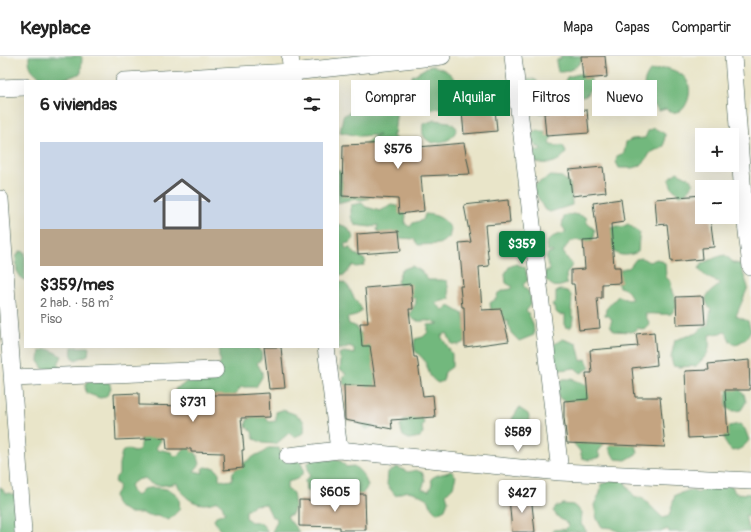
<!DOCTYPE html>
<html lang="es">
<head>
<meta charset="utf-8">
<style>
	:root { --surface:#fff; --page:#f2f2f2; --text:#222; --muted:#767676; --line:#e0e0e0; --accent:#0b8043 }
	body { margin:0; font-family:Pangolin,sans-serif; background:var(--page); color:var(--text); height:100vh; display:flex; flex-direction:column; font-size:15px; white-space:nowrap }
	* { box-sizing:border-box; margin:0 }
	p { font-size:13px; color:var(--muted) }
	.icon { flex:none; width:22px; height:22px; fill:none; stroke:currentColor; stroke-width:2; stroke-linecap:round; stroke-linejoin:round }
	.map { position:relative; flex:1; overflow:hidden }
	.drawer { position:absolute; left:24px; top:24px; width:315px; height:268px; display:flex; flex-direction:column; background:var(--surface); border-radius:0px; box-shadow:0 4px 16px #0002 }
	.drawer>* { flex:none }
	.banner { position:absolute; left:351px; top:24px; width:340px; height:36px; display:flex; gap:8px }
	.fabs { position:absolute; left:695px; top:72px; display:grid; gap:8px }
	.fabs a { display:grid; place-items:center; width:44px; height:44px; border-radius:0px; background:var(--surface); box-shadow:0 4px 16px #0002; font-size:20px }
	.price { position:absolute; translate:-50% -34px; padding:0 9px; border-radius:4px; background:#fff; color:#222; font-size:13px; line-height:26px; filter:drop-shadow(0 1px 2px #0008) }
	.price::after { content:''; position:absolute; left:50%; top:24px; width:12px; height:9px; margin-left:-6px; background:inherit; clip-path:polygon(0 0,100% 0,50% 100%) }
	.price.selected { background:var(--accent); color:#fff }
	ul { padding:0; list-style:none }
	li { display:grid; align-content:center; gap:8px; height:212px; padding:0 16px }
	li+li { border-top:1px solid var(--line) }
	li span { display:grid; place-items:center; height:124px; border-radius:0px; color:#555 }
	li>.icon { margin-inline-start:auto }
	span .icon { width:72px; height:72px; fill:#fffc; stroke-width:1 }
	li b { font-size:17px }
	h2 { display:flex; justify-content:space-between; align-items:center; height:48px; padding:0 16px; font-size:17px }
	.chip { padding:0 14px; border-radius:0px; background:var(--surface); box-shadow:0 4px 16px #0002; font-size:14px; line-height:36px }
	.chip.selected { background:var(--accent); color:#fff }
	header { display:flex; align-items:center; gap:24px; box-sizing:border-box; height:56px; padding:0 20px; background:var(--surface); border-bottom:1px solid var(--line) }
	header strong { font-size:19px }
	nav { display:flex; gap:22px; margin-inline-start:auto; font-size:14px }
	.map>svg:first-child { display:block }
</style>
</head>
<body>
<header>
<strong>Keyplace</strong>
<nav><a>Mapa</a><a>Capas</a><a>Compartir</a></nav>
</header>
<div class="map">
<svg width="751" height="476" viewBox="0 0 751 476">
	<rect width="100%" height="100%" fill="#f6f6f2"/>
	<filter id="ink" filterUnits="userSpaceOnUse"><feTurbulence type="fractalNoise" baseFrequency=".025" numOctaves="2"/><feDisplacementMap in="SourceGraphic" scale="8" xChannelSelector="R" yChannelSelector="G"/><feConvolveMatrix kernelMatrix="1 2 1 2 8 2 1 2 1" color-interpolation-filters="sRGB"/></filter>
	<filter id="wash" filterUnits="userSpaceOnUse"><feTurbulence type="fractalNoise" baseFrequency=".012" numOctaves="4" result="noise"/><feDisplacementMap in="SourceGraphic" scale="16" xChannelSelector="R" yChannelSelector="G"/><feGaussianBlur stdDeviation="0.9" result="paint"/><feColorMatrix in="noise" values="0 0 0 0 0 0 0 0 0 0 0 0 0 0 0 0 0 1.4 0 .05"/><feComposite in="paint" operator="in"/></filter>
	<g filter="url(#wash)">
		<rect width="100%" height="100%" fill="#e9e5c9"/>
		<path fill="#72b87d" stroke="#487a58" d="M29,0H81L82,2L81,17C76,19 71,21 66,22C49,26 27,21 29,0Z
			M560,0H583C581,10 568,17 558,16L556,6L558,3H561Z
			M431,9C447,14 453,17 459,33C452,48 446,51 429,54L424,46L412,42L410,31L412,20Z
			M666,12C674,14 684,18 687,25C692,33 689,47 682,54C680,55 676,56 673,57L666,53L659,55C648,41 637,32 650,15Z
			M579,18H587L590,20L592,29L586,40C579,42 573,42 567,38L565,25L567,21Z
			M533,23L537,25C539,32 538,40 542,46L547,48L550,52L549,58L540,57L535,47L531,46L530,39L527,37L525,30L527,24Z
			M383,31L392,44L387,51L397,52L394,79H391C398,83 398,86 398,94L362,91L372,82L379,79L359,80L340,76L343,60L361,49L365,38Z
			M435,64L450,66L457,72C452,86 445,85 432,87C422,81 422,79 423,68Z
			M654,72L665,78L664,90L650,97L646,104L640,110L633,112H619L616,106L617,100L624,97L626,86L632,83L645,82L648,75Z
			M538,74L543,76H547L552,82L549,85L550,89L559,90L562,89L565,93L566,97C557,108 548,109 535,106L532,101L535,94H541L540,91H536L530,80L533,76Z
			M338,114L340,115L342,119L341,125L373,135L370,142L360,144L353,143L338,147Z
			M677,116L689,122L693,127C691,134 687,137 680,139L672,132L669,124L672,120Z
			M551,120L562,121L571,129L572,149L550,156L544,153L532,130Z
			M362,147L366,151L380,155L392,149L402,151L406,159L405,168L410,171L413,167L423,164L425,158C438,159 444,162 451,173L449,182L439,188L418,189L414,183L401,182L381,178L377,174L378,169L371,171L355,169L351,161V149Z
			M573,158L586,161L587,167L595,174L594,181L590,187C576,182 570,182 563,196L572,209L566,219L567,228C555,232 554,232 545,223V215H550C548,209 545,204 548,197H553L552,195H548L546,189C550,180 556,179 565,177V174L562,170L564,160Z
			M338,168L347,171L354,182L350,187L344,188L346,193L350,192L355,198L363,202L366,206L363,210L356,211L353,209L345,219L338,220Z
			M628,168L640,177C638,184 639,189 638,196C629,200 615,202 610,190C608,186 608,179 608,174L617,170L622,171Z
			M20,195L25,196V224L22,223L17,215L16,201Z
			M725,199L734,207L740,208L748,231L736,260L748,265L751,275L746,283L735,289L730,285L726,276L709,279C710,297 709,297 696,310L679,311L673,310L671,301L675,284L697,277L702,272L708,269L711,254C700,240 709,238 719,229V226C710,223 705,221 699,213L702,207C710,205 717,200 725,199Z
			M642,202L649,206L657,203L665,207L666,221L671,226L672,236L678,249L671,258C662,259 654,257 645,258L650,269L645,274L638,272L632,276L614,275L610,269L612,264L609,260L605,259L606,253L618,240L628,244L632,243C629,236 627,233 619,231L616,221L617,216L625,212H629L636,203Z
			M516,208L525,211L528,224L523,229L530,238L531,249L526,255C532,263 534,269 534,279L519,285L513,279L508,268L509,265L503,266L491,254L490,247L496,243L498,237L505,234L511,233L513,231L506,227L505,218L509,211Z
			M412,210L421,215L428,224H442L447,225L450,243L435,247L443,254L449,250L463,258L469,284L458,289L452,288L447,277L441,280L452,298V311L445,316L443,325L438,327C428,321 430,317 426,308C424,302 419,299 415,295L414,289L415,283L423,281L428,276V269L439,268C436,267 433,265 430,265C420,264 416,268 409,259L416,247L415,242L410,241L397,226L401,214Z
			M338,225C348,227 349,232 353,240C356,245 360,249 362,254L356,260L347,262L349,268L355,270C360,279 366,282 374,285L382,366L367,373L364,372L358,366L345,364C342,355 340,348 348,341L343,326L344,320L346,319L345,317L340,313L341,305L339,298L344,296L354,298V292L349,290L342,293H336L335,291H338Z
			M560,234C574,234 572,243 571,254C574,258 573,265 572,269L570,272L565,271V258L560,259L557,257L552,248L556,246V236Z
			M563,283L577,288L581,305L586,303L590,312L581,317L575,312L560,314L551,306L549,291Z
			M72,291H89L88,299L75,304C71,299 71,297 72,291Z
			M225,291H239L240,292L242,291H258L262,296L261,304L257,307L262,316V321L256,331H241L235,339L227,345L199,342L190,337L188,341C182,343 179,343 174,338L176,332C184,330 183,327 189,324C195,321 198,323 204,323C212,322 219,311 221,305L219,301V294Z
			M47,293C53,294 56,298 62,300L58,308L63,313H43L39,305L40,295Z
			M563,323H572L590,330L594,344L565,349L564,345L558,341V328Z
			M87,325L109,326L111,332L106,341L100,342L86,337L85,330Z
			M729,332H738L744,338L746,346L741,354C736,355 732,356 727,352V338Z
			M519,352L528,358L530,364L526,376L520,378L517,375L512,363Z
			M282,354C289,356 302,359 304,367C305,370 304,375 304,377L294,381L289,377L276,388L263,387L259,385L254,383L252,376L246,370L247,364L254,360L264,359L269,366L276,365V356Z
			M409,360L421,361L424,366L422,370L423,377L420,381L409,383L403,380L400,370L405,363Z
			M740,368L745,373L749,384C744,391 740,394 732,395C725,389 719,377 730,370C732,369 737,369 740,368Z
			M141,378L160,379L161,384L156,392L159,395L162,394L171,396L174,400L179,399L186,392H193L198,401L200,408L194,415L203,417L202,413L204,411L215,412L219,417V423L225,425L232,424L233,416L238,411L256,399L263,397L268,392H279L284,405H300L304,414C301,423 295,424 287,426V433L293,437L295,451L292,458L287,460L288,462L299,476H272L277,465L276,461H272L266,448L254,449L246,455V462L251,466C260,465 263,468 268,476L239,475L224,476L219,473L214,464L216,460L225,457L222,449L217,445C199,453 184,444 177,427C171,429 155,431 150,427C148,426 147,424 145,422L137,424L130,429L132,435L137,440L143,433C153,431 174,430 179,443C180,446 179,450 180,453L169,464L157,460H148L142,457H128C120,448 117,457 114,439C118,436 119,433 118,428L115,427L116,421L119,418V408L122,396L127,393L134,396L139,395L140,391Z
			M576,380L605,387L598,396L600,401L589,404L582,402L580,395L574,388Z
			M612,387L636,389L638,397L626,404L615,403L609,392Z
			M314,402L332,404L335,403L342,406L346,411L354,410C362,416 365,421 368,430L360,441L351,444L341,433L337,434L336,438L331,442C318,443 318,435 306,434L305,424L310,420L307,408Z
			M397,411L408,416L416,414L423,417L425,425L422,433L429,435L432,428L431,423C438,417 443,419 451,415L456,420L453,431L446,438L448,445L445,453L437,457L432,452L428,443C415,437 408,431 396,440L387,429L388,416Z
			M613,424L624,425L635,442L641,441L663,462L669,460L675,439L690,434L698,437L711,428L732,430L735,437L751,438V462L745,459L748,472L751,471V476H669L668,473L660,476H619L612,472L602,471L597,463L594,449L600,437L601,428Z
			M0,431H1L6,438L10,437L16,440L27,476H0Z
			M563,448L573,449L582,456L581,468L587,476H553V474L562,473L565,474L568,470L567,467L559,462L553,455L557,450Z"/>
		<g id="blocks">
			<path fill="#c4a481" d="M581,0H605L607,21L583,23Z
				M494,42L497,75L464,78L461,45Z
				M587,54L589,77L546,80L544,57Z
				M417,86L418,91L464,87L470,118L421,120L424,155L399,158L398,143L342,140L343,89Z
				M603,111L606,136L572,140L569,114Z
				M702,139V161H710L714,191L701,192L702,203L671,206L667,168L657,169L655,143Z
				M621,143L624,166L611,168L614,211H620L621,227L602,228V242H597L600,272L579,274L574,228H571V214L585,213L583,185L598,184L593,147Z
				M508,144L510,167L485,169L489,210L479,211L482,254L501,253L509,285L465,291L464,251H462L460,230H463L459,187L471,186L464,149Z
				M399,175L401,195L358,198L357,178Z
				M411,228L413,253H409L414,301H417L423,340L433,339L435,361L391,364L392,373L345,364L344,329L376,330L370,290H362L360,267H368L365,232Z
				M703,240L705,268L677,269L676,241Z
				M654,276L657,309L632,312L635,341H660L665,391L567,387L564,361V345L588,343L586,317H592L590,294L638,290L636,278Z
				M264,291H281L285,332L269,333Z
				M749,304L750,334H725L728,380L688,382L685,315L709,314L708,308Z
				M139,337V349L186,350L187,339H235L269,337L270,361L241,362L244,394H242L243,412L224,414L223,397L191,396V393H167L166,382L116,384L114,338Z
				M339,438H365L366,474H340V471L299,470V444L339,445Z
				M531,439L535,476H512L509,441Z"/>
		</g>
	</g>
	<g filter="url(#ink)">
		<use href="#blocks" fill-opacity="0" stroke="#3d564a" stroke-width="1"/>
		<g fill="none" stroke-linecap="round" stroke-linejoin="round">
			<g stroke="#3d564a" stroke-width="18">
				<path id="street" d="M290,0L293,25
					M513,0L560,416
					M733,0L743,140L751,211
					M124,25L292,16L442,0
					M0,32L25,31
					M0,143L23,476
					M326,291L339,394
					M12,322L215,314
					M288,400L339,394L560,416L751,425"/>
			</g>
			<use href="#street" stroke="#fff" stroke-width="17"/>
		</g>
	</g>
</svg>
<div class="fabs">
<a>+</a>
<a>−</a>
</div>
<b class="price" style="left:398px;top:114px">$576</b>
<b class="price selected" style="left:522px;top:209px">$359</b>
<b class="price" style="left:193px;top:367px">$731</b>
<b class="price" style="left:518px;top:397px">$589</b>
<b class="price" style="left:335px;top:457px">$605</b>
<b class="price" style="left:522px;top:458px">$427</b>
<div class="banner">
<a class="chip">Comprar</a>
<a class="chip selected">Alquilar</a>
<a class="chip">Filtros</a>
<a class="chip">Nuevo</a>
</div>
<section class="drawer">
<h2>6 viviendas<svg class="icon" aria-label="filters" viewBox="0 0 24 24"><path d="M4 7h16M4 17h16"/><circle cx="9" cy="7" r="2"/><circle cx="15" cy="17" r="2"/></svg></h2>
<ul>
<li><span style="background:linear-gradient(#c9d6e8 70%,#b9a48a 0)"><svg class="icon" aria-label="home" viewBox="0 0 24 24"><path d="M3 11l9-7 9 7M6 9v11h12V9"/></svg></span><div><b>$359/mes</b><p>2 hab. · 58 m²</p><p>Piso</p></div></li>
</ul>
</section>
</div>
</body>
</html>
